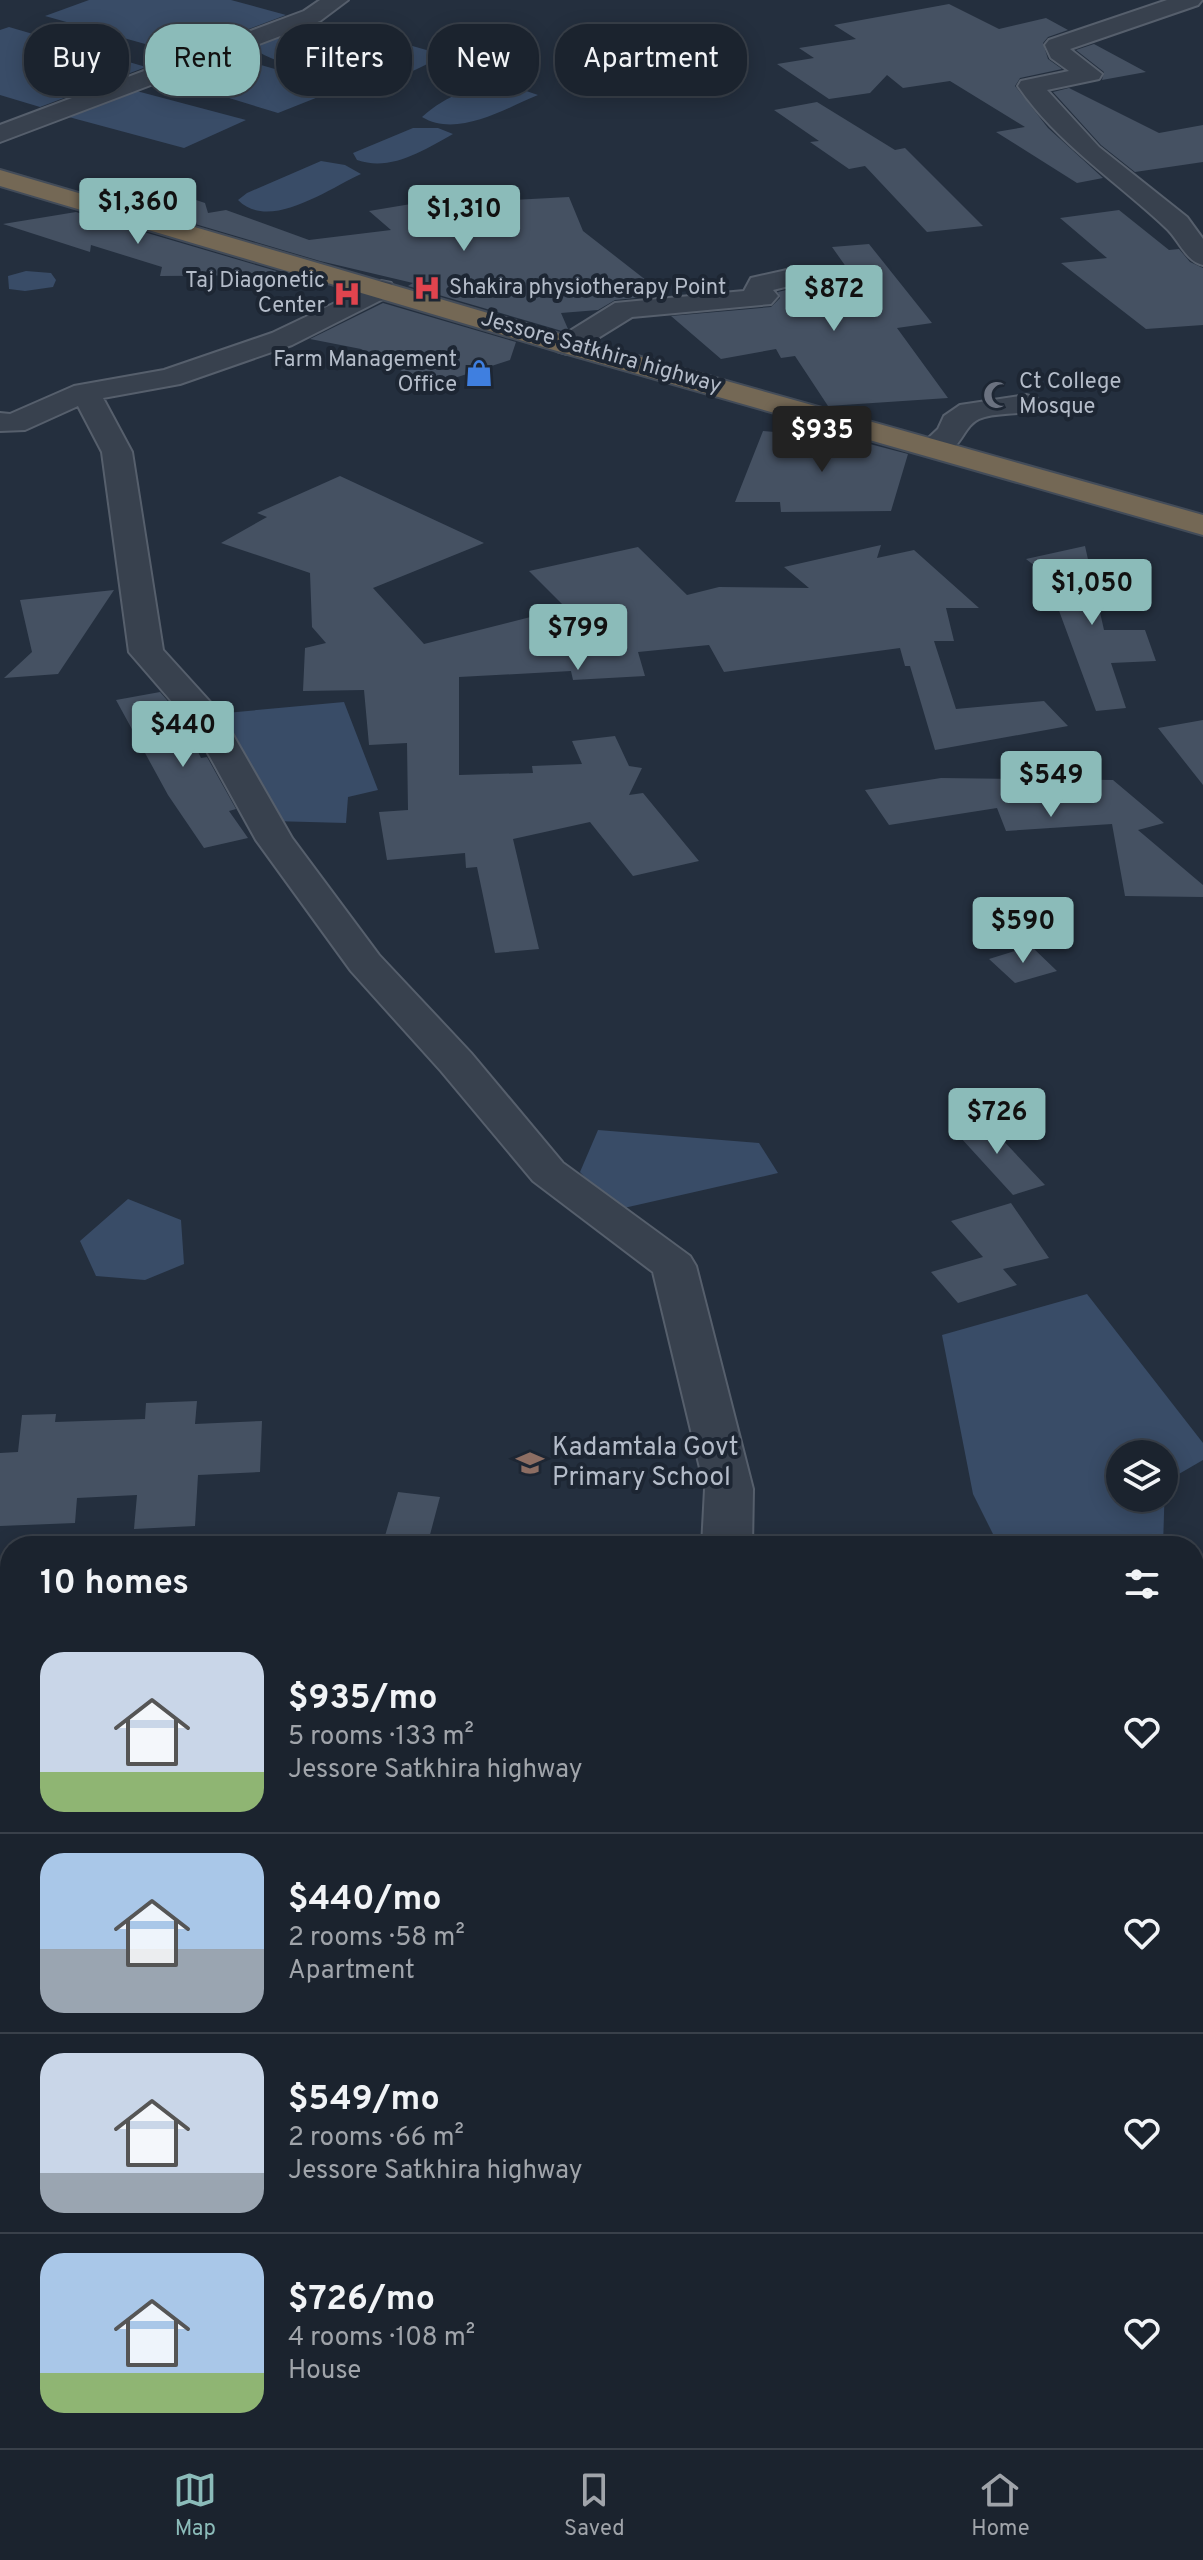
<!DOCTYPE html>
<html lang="en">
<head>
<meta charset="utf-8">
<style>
	:root { --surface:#1b232e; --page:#242b36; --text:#f1f3f6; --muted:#a0a4aa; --line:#39404a; --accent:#8bbbb9 }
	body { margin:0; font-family:Overpass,sans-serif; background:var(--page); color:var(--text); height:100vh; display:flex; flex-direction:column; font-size:30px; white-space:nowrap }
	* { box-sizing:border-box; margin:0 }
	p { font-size:26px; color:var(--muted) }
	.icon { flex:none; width:44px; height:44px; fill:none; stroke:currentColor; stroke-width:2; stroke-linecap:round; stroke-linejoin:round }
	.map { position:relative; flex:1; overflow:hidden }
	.sheet { position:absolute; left:0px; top:1536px; width:1204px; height:912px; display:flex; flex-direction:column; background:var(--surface); border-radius:32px 32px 0 0; box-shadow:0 4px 20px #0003,0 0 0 2px var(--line) }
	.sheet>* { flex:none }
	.hud { position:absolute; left:24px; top:24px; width:800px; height:72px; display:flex; gap:16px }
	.tools { position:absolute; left:1106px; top:1440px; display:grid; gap:16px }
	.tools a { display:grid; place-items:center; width:72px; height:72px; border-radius:50%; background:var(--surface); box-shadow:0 4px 20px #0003,0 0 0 2px var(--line); font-size:40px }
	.price { position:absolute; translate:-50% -68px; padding:0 18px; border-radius:8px; background:var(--accent); color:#111; font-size:26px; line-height:52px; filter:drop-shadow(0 2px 4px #0008) }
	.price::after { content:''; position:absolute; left:50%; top:48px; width:24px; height:18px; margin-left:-12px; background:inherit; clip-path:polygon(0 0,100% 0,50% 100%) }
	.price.active { background:#222; color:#fff }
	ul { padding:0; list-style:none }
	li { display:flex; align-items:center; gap:24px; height:200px; padding:0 40px }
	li+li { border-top:2px solid var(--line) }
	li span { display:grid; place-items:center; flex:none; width:224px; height:160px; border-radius:24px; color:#555 }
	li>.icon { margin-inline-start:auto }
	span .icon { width:96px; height:96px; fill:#fffc; stroke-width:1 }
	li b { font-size:34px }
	h2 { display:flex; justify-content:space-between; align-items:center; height:96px; padding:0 40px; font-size:34px }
	.pill { padding:0 28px; border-radius:32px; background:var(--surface); box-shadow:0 4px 20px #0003,0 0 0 2px var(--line); font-size:28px; line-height:72px }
	.pill.active { background:var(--accent); color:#111 }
	.dock { display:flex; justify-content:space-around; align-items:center; height:112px; border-top:2px solid var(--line); background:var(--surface); font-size:22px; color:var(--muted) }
	.dock a { display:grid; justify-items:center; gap:4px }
	.dock .active { color:var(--accent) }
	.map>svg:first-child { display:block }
</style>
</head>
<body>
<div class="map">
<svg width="1203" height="2448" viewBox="0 0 1203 2448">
	<rect width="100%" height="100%" fill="#242f3e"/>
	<path fill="#394c67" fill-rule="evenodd" d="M89,0H231L286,15L181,54L45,16Z
		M319,26L353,29L444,55C432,61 418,70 404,74C367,86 283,71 251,47L294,30Z
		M9,27L146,67L40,107L0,95V30Z
		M226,55L341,88L278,113L164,78Z
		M506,84L538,95C504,109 457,138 422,117C447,95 473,85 506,84Z
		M129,89L246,120L184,148L65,116Z
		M413,128H438L453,134C424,150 391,172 357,160L353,153Z
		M321,161L345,165L361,174C328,189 269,232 238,200L247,193Z
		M26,271L51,273L56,280L53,287L25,291L9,289L8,276Z
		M344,702L378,790L348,797L346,823L272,821L215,714Z
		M598,1130L759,1143L778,1173L615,1210L580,1172Z
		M128,1199L181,1220L184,1264L145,1280L96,1276L80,1241Z
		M1087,1294L1203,1443V1460L1165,1482L1163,1546H999L973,1494L942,1335ZM1120,1454H1164V1498H1120Z"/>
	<path fill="#455162" d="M949,4L999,29L1046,18L1068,30L1048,37L1043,43L1048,59L1062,69L1020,78L1015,86L1048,128L1103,178L1077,183L996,132L1025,127L950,81L903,88L887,75L870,93L829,99L777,64L814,58L799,48L856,39L834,25Z
		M1094,44L1146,72L1102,80L1104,72L1076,50Z
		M1069,88L1159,133L1203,125V162L1135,172L1101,145L1053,92Z
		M817,102L895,150L905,148L983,226L927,232L865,166L849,169L810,142L819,141L774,110Z
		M478,188L495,201L569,197L583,231L665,295L615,300L598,310L561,313L568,329L562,331L408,286L413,283L320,261L124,203L145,200L164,206L187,197L205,203L208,213L226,210L309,240L391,230L369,211L441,199L436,195Z
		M1119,210L1169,250L1179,249L1190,262L1203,268V325L1146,329L1061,263L1107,258L1060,218Z
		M76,212L290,275L160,276L162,267L91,245L90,252L3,224Z
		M869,244L932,323L897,328L948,398L828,406L795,356L781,358L776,349L721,359L671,316L771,307L780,298L778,292L798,287L804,280L849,271L832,247Z
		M383,303L516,342L510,360L430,386L361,349L310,339Z
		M763,431L847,438L908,454L891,511L781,512L780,502H735Z
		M340,476L484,543L373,588L424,644L566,608L529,571L638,547L687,595L719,587L809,588L784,567L881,545L877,558L914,550L979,608H946L954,641H934L956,709L1044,701L1068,726L935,750L910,666H905L900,648L724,672L709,645L638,652L645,676L573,680L571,671L459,677V775L533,773L532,766L582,764L572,741L615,736L629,766L642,768L629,795L643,793L699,861L633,876L590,822L513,839L539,949L495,953L477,867L466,868L465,853L387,860L379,812L408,810L407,743L369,745L364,690L303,691L305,648L326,643L312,627L310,573L221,543L267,517L257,513Z
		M1085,546L1104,630H1145L1156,661L1111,663L1126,708L1096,711L1051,589H1064L1026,559Z
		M114,590L58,674L4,678L32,652L20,600Z
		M160,692L180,715L201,758L207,757L236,809L229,811L248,838L204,848L168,795L116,700Z
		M1203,720V785L1158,728Z
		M941,778L1113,780L1164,823L1138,830L1203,885V897L1125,896L1112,824L1006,831L997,808L889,825L865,790Z
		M1031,946L1057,971L1015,983L989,959Z
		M981,1117L1045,1185L1013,1195L950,1126Z
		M1011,1203L1049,1258L1003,1269L1017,1285L958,1303L931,1272L983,1257L951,1221Z
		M197,1401L195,1424L262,1421L260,1472L198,1475L195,1526L134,1529L137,1495L77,1498L75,1523L0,1526V1453L18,1452L22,1415L56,1414L55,1422L145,1419L146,1403Z
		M398,1492L440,1497L427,1546H382Z"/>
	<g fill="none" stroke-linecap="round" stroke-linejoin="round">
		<g stroke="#565f6c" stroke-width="4">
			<path id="minor" d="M320,0H348L320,21L0,142V125L304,11Z
				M1167,0H1202L1198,5L1070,49L1102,74L1099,79L1047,90L1099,147L1187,217L1203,239V265C1185,261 1179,239 1165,227C1115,180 1057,143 1018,86L1021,81L1069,71L1051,58L1045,45L1049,40Z
				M787,270L797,272L801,278L797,284L773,290L778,296L771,304L632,317L577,351L567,354L557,351L553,345L557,339L615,303L744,291L751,278Z
				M381,281L391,283L395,289L391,295L292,345L180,384L103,398L132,452L163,650L221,714L292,838L379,955L471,1053L563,1163L690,1256L696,1266L753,1489L752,1546H702L705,1489L653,1272L533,1181L441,1071L351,971L256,840L193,726L129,652L102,452L78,406L25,430L0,431V413L10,414L74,386L164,370L272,333Z
				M1026,395L1037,398L1041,404L1037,410C1019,415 995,412 979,419C959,428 961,463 923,454L919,447L938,429L944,416L960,405Z
				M1194,2389L1203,2390V2448L1171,2438H1194Z"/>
		</g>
		<g stroke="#434c59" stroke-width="4">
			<path id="highway" d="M0,170L577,339L1203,515V535L557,351L0,186Z"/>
		</g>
		<use href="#minor" fill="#38414e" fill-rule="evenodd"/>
		<use href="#highway" fill="#746855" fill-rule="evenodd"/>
	</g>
	<defs>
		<g id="hospital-bare" transform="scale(2.16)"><path d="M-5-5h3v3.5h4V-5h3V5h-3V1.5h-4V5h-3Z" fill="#e0444e" stroke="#1d2633" stroke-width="2.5" paint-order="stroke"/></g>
		<g id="shop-bare" transform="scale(2.16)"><path d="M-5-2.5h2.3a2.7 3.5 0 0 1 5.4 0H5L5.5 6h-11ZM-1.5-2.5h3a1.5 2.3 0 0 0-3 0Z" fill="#3f7fe0" stroke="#1d2633" stroke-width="2.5" paint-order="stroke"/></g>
		<g id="mosque-bare" transform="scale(2.16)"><path d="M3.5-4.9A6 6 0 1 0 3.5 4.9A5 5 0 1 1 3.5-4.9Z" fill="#6b7280" stroke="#1d2633" stroke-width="2.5" paint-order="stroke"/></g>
		<g id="school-bare" transform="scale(2.16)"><path d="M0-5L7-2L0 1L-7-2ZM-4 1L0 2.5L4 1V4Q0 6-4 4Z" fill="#8d6e63" stroke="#1d2633" stroke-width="2.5" paint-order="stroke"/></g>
	</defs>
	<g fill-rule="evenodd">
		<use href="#hospital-bare" x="427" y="288"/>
		<use href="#hospital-bare" x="347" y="294"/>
		<use href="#shop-bare" x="479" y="373"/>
		<use href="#mosque-bare" x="997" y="395"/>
		<use href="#school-bare" x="530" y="1463"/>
	</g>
	<g text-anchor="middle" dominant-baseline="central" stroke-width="8" stroke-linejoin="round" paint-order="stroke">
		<g font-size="22" fill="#b4bcc9" stroke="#1d2633" text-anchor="end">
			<text x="325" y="281">Taj Diagonetic<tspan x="325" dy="25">Center</tspan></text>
			<text x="449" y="288" text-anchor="start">Shakira physiotherapy Point</text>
			<text x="457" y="360">Farm Management<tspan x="457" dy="25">Office</tspan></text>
			<text x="1019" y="382" text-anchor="start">Ct College<tspan x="1019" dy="25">Mosque</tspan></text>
		</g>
		<g font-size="22" fill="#b4bcc9" stroke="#1d2633">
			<text transform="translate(601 353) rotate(16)">Jessore Satkhira highway</text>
		</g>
		<g font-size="26" fill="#b4bcc9" stroke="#1d2633" text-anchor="start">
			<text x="552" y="1448">Kadamtala Govt<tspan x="552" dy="30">Primary School</tspan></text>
		</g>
	</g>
</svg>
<div class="tools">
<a><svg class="icon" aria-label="layers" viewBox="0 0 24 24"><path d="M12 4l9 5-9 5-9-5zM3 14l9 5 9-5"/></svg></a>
</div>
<b class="price" style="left:138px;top:246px">$1,360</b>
<b class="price" style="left:464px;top:253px">$1,310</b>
<b class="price" style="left:834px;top:333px">$872</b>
<b class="price active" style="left:822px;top:474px">$935</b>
<b class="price" style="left:1092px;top:627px">$1,050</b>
<b class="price" style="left:578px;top:672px">$799</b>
<b class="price" style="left:183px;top:769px">$440</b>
<b class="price" style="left:1051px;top:819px">$549</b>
<b class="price" style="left:1023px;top:965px">$590</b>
<b class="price" style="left:997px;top:1156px">$726</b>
<div class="hud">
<a class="pill">Buy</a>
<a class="pill active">Rent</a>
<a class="pill">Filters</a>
<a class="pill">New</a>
<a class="pill">Apartment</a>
</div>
<section class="sheet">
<h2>10 homes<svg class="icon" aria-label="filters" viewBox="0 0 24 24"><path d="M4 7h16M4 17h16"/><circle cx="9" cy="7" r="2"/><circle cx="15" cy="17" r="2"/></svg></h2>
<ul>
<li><span style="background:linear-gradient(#c9d6e8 75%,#8fb573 0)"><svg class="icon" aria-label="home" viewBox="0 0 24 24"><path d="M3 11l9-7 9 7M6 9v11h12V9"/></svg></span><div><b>$935/mo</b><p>5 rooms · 133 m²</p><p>Jessore Satkhira highway</p></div><svg class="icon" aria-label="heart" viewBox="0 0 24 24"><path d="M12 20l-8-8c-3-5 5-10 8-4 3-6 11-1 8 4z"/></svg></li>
<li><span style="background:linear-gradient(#a9c7e8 60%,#9aa5b1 0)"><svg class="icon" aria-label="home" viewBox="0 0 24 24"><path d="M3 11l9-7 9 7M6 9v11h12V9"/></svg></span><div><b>$440/mo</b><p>2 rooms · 58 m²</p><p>Apartment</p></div><svg class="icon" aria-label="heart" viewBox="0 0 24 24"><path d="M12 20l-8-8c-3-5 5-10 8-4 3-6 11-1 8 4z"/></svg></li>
<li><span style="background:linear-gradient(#c9d6e8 75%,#9aa5b1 0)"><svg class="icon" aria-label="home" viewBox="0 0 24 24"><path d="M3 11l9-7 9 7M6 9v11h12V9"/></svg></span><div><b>$549/mo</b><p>2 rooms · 66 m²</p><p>Jessore Satkhira highway</p></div><svg class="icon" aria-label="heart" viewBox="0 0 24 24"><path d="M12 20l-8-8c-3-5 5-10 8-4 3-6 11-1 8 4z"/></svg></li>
<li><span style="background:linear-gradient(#a9c7e8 75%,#8fb573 0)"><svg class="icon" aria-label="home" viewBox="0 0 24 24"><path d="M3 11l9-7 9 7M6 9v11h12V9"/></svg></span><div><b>$726/mo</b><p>4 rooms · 108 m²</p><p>House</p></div><svg class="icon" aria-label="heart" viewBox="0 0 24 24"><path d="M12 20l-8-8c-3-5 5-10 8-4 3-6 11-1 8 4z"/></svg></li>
</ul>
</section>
</div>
<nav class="dock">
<a class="active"><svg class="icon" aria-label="map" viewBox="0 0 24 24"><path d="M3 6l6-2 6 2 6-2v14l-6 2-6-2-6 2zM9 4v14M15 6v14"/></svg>Map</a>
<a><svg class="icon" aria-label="saved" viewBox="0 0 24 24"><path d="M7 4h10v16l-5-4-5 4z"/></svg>Saved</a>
<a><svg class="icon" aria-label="home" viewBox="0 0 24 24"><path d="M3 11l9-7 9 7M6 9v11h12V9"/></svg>Home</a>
</nav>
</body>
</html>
